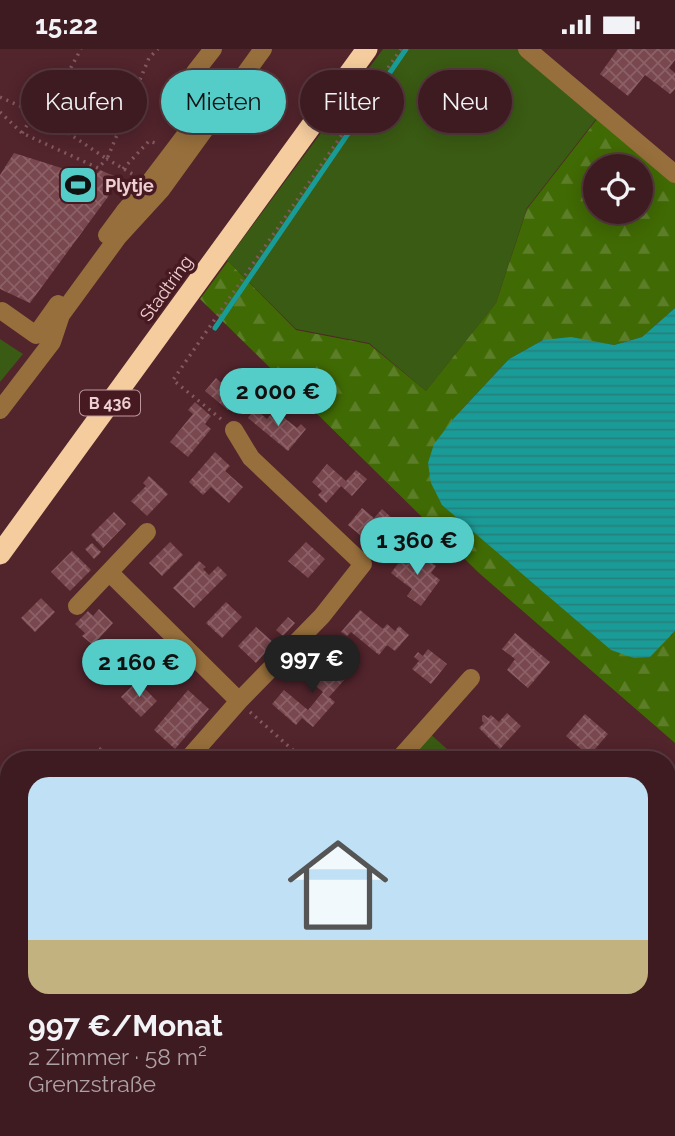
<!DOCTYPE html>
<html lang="de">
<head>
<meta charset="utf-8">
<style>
	:root { --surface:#3e1b21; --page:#45242a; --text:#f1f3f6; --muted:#ada1a5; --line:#57393f; --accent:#54cdc8 }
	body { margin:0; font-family:Raleway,sans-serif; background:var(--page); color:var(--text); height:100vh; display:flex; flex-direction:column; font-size:26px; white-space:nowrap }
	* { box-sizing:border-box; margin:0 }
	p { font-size:23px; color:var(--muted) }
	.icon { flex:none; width:38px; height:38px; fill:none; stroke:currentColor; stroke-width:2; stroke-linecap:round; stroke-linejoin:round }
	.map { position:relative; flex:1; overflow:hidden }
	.drawer { position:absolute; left:0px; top:702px; width:676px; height:387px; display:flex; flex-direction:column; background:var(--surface); border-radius:28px 28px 0 0; box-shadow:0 4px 18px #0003,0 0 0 2px var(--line) }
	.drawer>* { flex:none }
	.guide { position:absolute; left:21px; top:21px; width:634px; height:63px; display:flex; gap:14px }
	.tools { position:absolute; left:583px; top:105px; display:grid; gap:14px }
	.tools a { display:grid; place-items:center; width:70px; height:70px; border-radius:50%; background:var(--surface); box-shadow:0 4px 18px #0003,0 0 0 2px var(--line); font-size:35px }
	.price { position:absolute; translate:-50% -60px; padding:0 16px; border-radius:24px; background:var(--accent); color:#111; font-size:23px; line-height:46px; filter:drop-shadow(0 2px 4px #0008) }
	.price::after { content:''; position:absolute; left:50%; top:42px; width:21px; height:16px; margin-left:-10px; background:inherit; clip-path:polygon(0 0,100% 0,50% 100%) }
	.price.selected { background:#222; color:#fff }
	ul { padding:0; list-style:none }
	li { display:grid; align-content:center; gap:14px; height:371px; padding:0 28px }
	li+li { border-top:2px solid var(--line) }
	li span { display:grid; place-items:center; height:217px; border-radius:21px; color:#555 }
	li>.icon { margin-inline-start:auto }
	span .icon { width:126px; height:126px; fill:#fffc; stroke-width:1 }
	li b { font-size:30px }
	.tag { padding:0 24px; border-radius:32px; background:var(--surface); box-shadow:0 4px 18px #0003,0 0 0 2px var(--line); font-size:24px; line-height:63px }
	.tag.selected { background:var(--accent); color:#111 }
	.status { display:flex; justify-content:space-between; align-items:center; height:49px; padding:0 35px; background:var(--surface); direction:ltr }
	.status svg { height:19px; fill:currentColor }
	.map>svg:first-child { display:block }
</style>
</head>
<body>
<div class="status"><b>15:22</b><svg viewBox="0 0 49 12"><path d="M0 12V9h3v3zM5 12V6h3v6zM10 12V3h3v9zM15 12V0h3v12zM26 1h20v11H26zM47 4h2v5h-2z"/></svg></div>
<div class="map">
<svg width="675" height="1087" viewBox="0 0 675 1087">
	<defs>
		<pattern id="forest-firs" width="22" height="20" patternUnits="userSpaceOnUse" patternTransform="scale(1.75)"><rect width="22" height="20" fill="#406a04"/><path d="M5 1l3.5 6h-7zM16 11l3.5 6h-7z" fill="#5c7e28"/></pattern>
		<pattern id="park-tufts" width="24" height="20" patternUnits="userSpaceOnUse" patternTransform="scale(1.75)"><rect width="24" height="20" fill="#3a5b13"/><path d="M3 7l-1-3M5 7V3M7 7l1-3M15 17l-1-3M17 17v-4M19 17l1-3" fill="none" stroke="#577234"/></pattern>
		<pattern id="water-rules" width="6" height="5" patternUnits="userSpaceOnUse" patternTransform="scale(1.75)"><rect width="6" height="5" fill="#199c98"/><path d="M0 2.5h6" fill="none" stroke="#27807d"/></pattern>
		<pattern id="building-cross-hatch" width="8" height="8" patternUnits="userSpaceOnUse" patternTransform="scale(1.75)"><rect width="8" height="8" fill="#79474e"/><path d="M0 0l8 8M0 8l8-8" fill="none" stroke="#8c6067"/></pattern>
	</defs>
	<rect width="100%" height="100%" fill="#52242c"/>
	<path fill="#3a5b13" d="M383,0H521L600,65L527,159L496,254L426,342L369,294L296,280L227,211Z
		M0,290L23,305L0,333Z"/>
	<path fill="url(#forest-firs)" fill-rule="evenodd" d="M601,65L675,128V259L642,288L614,296L593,293L543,291L509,310L454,369L671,587L675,582V694L479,524L200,250L228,212L296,281L369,295L426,342L496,254L527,160ZM595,117H640V163H595Z"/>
	<path fill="url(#park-tufts)" d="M428,683L458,710H403Z"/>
	<path fill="url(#water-rules)" d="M675,259V582L650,608L634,609L611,601L442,456L431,434L428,414L434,395L454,369L509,310L543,291L571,288L614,296L642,288Z"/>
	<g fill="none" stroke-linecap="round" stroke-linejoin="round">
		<path stroke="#199c98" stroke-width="5" d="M215,279L406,0"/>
	</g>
	<path fill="url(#building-cross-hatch)" d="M618,0H675V11L669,19L675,24V40L670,45L645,26L628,47L600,25Z
		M14,104L93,129L100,121L121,130L30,254L0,240V126Z
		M229,327L246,340L228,361L205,342L216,329L222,335Z
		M195,353L211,367L205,375L211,380L188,408L170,393L193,365L188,361Z
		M257,358L263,363L261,365L267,370L274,361L297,379L301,375L306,380L288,402L248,369Z
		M215,403L230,417L225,422L243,438L229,454L211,438L203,446L189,433Z
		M327,415L346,432L356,421L367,430L352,447L341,437L326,454L318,446L322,442L312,433Z
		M149,427L168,445L147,467L131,452L146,437L143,434Z
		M362,459L374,469L382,460L394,471L386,482L390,486L378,501L348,476Z
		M114,463L126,475L103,499L91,486Z
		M170,493L183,506L162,527L149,514Z
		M306,493L325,510L308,529L288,512Z
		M92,494L101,503L94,510L85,500Z
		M72,502L91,521L70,542L51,523Z
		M420,504L436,517L431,524L440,531L421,557L407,547L412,540L391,524L403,508L412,514Z
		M199,512L206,518L203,520L209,526L218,517L227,526L194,559L173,539Z
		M41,549L55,563L35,583L21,569Z
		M226,553L242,568L222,589L206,574Z
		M99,560L113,574L93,596L82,587L85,584L75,575L88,562L93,567Z
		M360,561L383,580L387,575L395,582L399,577L409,586L395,602L387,596L379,606L351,583L347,587L341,583Z
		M288,568L295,574L283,587L276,581Z
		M256,578L274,594L256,614L238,597Z
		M515,584L550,613L528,639L507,621L515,610L502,600Z
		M128,590L143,605L123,626L108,611Z
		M428,600L447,615L431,635L412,620L419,612L414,608L418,603L423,607Z
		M322,609L346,629L329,648L335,653L313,678L302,669L296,676L272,655L284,641L308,661L323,643L305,628Z
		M137,632L157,652L141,668L121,648Z
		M188,641L209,660L175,700L154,681Z
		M507,664L521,677L500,700L479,679L484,674L482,672V667L484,666L488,669L491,666L499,673Z
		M585,665L608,685L589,707L566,687Z
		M100,698L105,702L107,700L121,710H97L93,708Z
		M675,736V786L667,778V745Z
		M0,812L9,819V845L3,852L0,849Z
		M667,917L675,924V928L672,932L674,933L667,942Z
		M9,952V980L0,973V963Z
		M671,1036L675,1039V1084L667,1077V1041Z
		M9,1047V1080H18L11,1087H2L6,1083L0,1078V1056Z
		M29,1080H31L39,1087H23Z
		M47,1080H69L63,1087H56Z
		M159,1080H190L184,1087H153Z
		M531,1080H589L598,1087H526Z"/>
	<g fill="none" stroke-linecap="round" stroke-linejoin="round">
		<path stroke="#82595f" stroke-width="3.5" stroke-dasharray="2 5" stroke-linecap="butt" d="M0,48L44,68L107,110L149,9L158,0
			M0,63L22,84L98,119L107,110L134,126
			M44,68L81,0
			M22,84L35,64
			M123,120L149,92L158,95
			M221,370L173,331L401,0
			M250,663L303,710"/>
		<path stroke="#976f3c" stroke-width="18" d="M527,0L675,125
			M107,186L124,163L149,134L215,47L213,37L195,23L213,0
			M2,262L36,286L58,255
			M0,361L52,293L61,266L118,188L161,141L263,0
			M109,523L239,652
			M77,557L147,483
			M188,710L239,652L322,567L363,515L251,409L234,381
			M399,710L471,629
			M0,926L9,916
			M667,978L675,968
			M282,1080L288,1087
			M638,1080L647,1087"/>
		<path stroke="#f4cc9d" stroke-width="21" d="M0,505L367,0"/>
	</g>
	<defs>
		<g id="stadium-square" transform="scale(2.0125)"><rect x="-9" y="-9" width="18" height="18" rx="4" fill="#54cdc8" stroke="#471a22"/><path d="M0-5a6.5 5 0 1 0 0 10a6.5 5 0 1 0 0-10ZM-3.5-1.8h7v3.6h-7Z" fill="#111"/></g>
	</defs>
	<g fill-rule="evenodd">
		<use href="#stadium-square" x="78" y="136"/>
	</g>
	<g text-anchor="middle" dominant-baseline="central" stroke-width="7" stroke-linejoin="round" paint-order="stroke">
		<rect fill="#471a22" stroke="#bc999d" stroke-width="2" x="80" y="341.5" width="60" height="25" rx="5"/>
		<g font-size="16" font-weight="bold" fill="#eecfd2">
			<text x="110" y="354">B 436</text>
		</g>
		<g font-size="18" font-weight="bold" fill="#eecfd2" stroke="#471a22" text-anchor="start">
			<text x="105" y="136">Plytje</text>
		</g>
		<g font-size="18" fill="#eecfd2" stroke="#471a22">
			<text transform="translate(166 239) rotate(-54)">Stadtring</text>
		</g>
	</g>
</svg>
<div class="tools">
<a><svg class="icon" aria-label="locate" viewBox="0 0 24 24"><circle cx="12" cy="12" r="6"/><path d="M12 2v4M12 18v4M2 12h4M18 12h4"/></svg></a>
</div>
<b class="price" style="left:278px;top:379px">2 000 €</b>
<b class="price" style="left:417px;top:528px">1 360 €</b>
<b class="price selected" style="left:312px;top:646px">997 €</b>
<b class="price" style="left:139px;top:650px">2 160 €</b>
<div class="guide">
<a class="tag">Kaufen</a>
<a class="tag selected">Mieten</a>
<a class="tag">Filter</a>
<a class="tag">Neu</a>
</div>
<section class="drawer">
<ul>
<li><span style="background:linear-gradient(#bfe0f5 75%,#c2b280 0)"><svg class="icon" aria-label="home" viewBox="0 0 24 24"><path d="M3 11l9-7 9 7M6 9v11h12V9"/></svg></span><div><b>997 €/Monat</b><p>2 Zimmer · 58 m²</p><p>Grenzstraße</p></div></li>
</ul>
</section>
</div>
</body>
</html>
